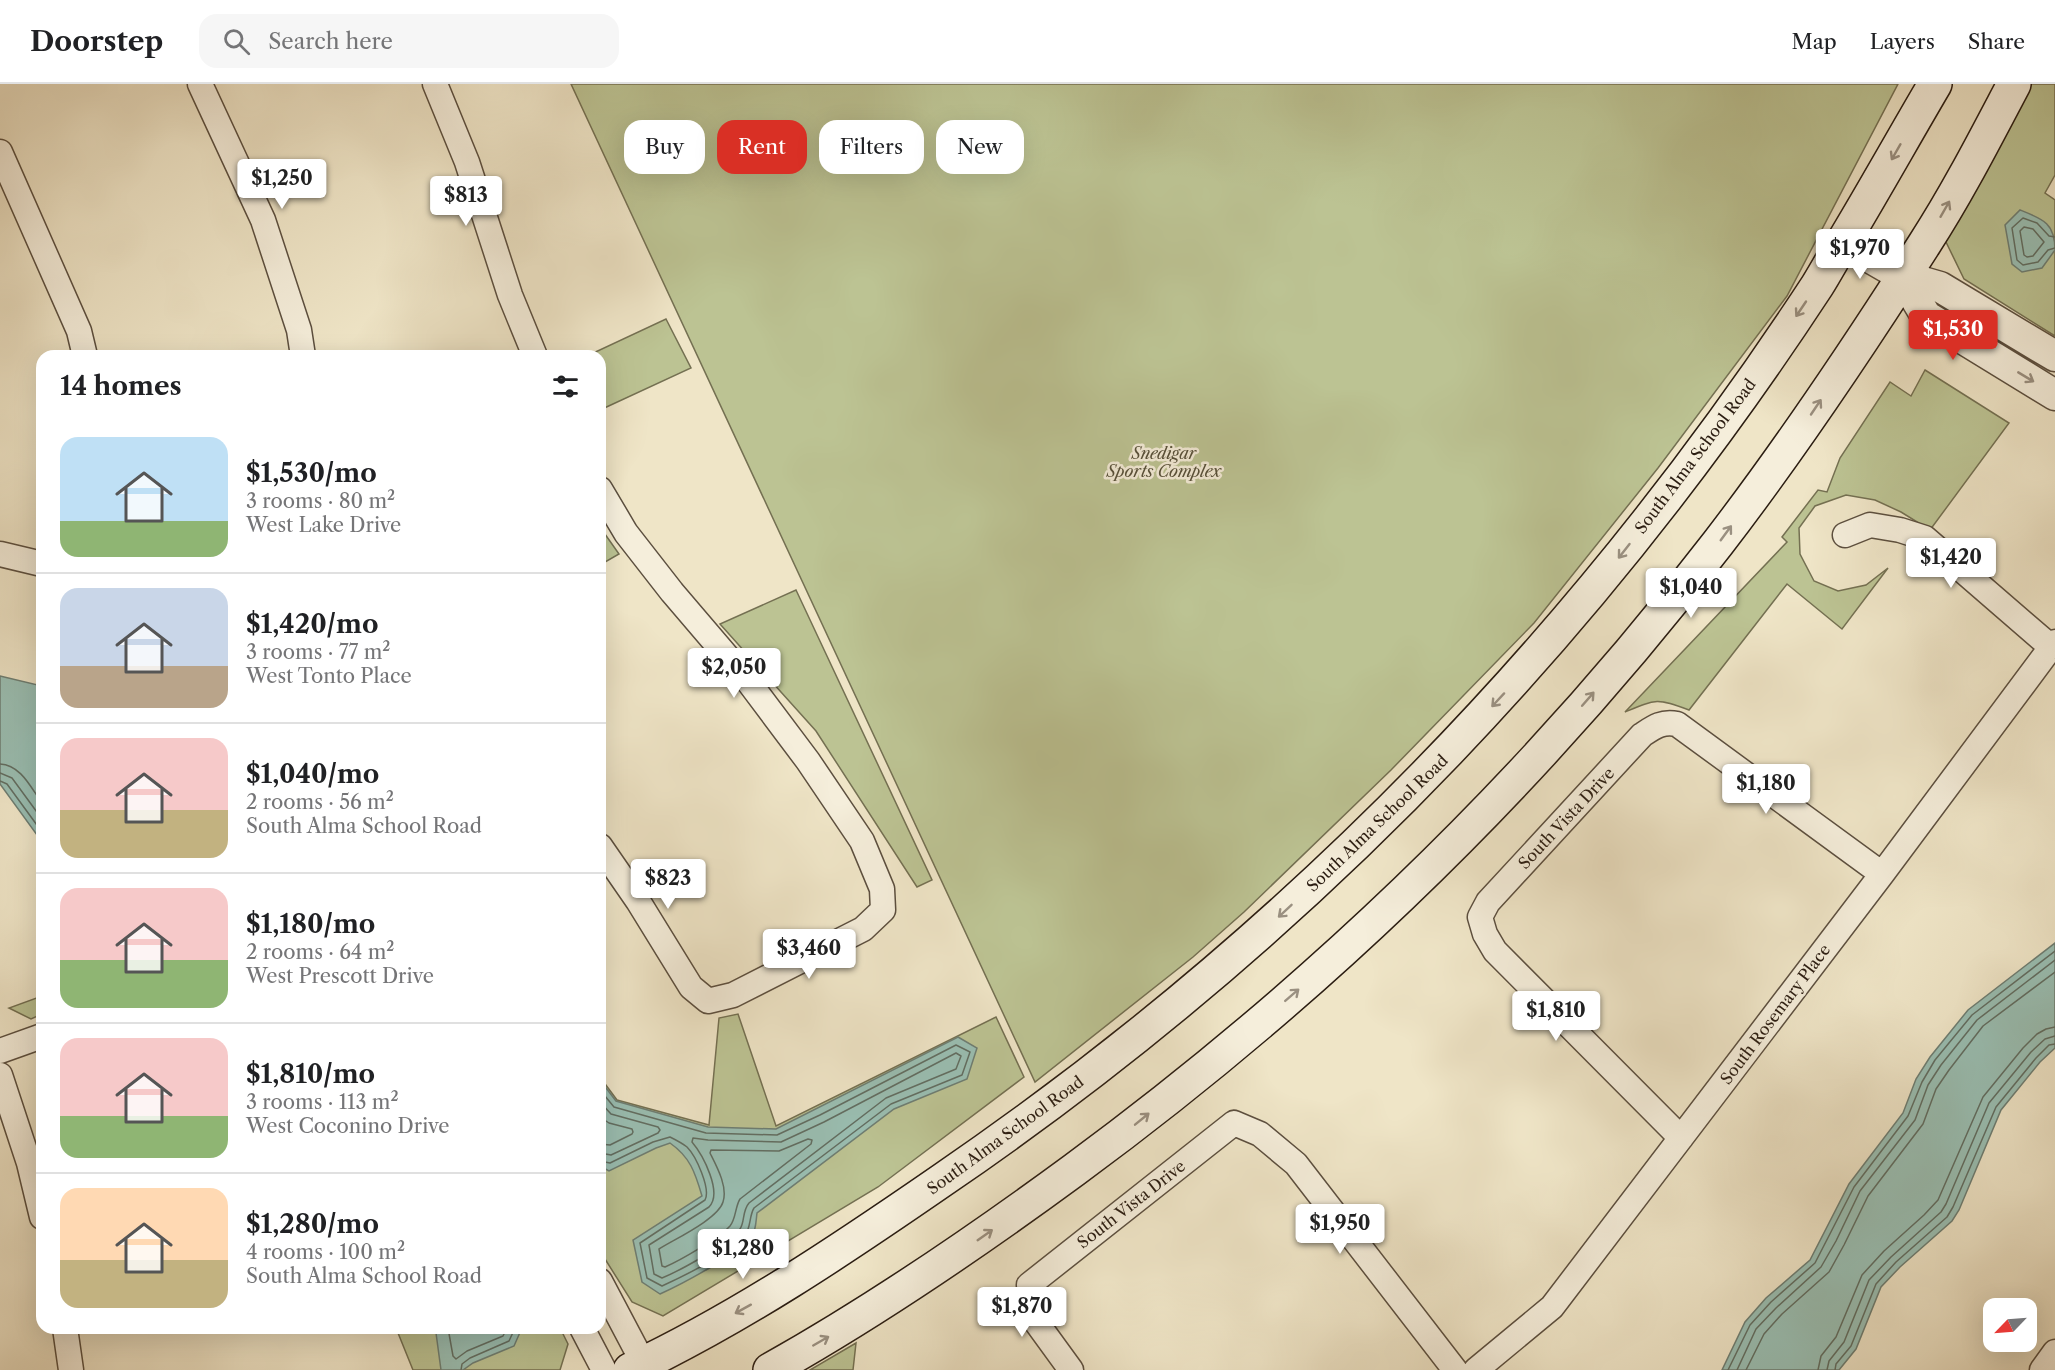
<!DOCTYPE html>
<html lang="en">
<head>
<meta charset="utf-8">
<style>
	:root { --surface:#fff; --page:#f6f6f6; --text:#202124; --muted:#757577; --line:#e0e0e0; --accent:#d93025 }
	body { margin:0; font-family:"Libre Caslon Text",serif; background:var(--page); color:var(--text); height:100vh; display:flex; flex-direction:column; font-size:22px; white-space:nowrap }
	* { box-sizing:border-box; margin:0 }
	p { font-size:20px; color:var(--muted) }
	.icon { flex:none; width:33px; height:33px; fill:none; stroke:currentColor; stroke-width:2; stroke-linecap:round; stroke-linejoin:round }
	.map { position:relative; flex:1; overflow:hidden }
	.drawer { position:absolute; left:36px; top:266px; width:570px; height:984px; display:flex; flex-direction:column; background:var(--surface); border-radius:18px; box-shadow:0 6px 24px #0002 }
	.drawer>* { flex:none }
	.top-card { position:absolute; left:624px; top:36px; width:570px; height:54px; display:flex; gap:12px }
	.needle { width:39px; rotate:245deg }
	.buttons { position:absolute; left:1983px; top:1214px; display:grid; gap:12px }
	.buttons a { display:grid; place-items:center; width:54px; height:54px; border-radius:12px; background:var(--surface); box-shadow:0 6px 24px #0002; font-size:30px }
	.price { position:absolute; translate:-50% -51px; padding:0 14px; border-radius:6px; background:#fff; color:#222; font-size:20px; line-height:39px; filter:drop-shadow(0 2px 3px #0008) }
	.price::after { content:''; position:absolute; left:50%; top:36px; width:18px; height:14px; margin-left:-9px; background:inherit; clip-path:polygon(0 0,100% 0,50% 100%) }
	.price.selected { background:var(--accent); color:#fff }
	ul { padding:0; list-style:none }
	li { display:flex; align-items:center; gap:18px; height:150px; padding:0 24px }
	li+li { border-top:2px solid var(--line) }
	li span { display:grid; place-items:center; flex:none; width:168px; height:120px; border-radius:18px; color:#555 }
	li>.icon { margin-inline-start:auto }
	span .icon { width:72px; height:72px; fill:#fffc; stroke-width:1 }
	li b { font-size:26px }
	h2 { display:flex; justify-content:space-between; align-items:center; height:72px; padding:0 24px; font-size:26px }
	.chip { padding:0 21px; border-radius:18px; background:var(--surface); box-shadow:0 6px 24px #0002; font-size:21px; line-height:54px }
	.chip.selected { background:var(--accent); color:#fff }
	header { display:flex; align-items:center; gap:36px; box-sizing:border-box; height:84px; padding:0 30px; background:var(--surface); border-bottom:2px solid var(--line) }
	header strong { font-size:28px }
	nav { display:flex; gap:33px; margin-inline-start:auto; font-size:21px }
	.search { width:420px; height:54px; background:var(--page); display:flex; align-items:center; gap:15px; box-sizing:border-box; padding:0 21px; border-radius:18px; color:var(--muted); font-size:22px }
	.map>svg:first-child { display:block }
</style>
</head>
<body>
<header>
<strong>Doorstep</strong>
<div class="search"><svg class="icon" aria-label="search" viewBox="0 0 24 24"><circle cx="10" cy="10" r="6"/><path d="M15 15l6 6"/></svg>Search here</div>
<nav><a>Map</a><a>Layers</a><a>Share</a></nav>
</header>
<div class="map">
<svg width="2055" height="1286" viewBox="0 0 2055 1286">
	<rect width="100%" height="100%" fill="#efe5c7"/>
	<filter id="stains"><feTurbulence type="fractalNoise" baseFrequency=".00333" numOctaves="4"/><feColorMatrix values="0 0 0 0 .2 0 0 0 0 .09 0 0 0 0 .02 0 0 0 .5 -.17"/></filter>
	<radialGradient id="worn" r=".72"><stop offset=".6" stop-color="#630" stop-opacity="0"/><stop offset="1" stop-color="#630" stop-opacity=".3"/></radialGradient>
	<path fill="#bcc393" stroke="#747052" stroke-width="1.5" d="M571,0H1898L1787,212L1658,384L1534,539L1391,686L1244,828L1193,873L1035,998Z
		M2026,0H2055V91L2045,109L2055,116V252L1964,195L1945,156Z
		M666,235L691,284L600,326V272L589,271Z
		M1925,286L2009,339L1930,446L1901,428L1875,416L1846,411L1815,422L1799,444L1800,470L1814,497L1838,507L1866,501L1888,484L1842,545L1787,500L1689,626C1657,614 1656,615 1625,628L1787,458L1782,453L1818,406L1827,408L1840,374L1890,298L1911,312Z
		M600,443L619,470L600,481Z
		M796,506L932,796L917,803L816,647L720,540Z
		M42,912V930L31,935L9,924Z
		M738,930L776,1042L996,933L1024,993L878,1103L663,1232L632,1218L600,1167V993L617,1016L709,1041L719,934Z
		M396,1244H560L568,1260L560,1286H413Z
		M856,1259L853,1286H810Z"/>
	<path fill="#9abfb3" stroke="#6e7e73" stroke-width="1.5" d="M2020,126C2043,135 2055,139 2055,166L2042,184L2022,188L2012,180L2005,141Z
		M0,592L42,602V761L40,755L0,700Z
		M2055,859V964L2040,978L2001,1026L1959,1126L1952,1137L1900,1183L1881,1203L1856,1265L1839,1286H1722L1745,1238L1766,1214L1810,1176L1849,1100L1903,1029L1916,995L1930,973L1968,926Z
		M958,953L977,964L967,995L894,1025L757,1129C756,1136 756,1147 752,1152C741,1169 680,1201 660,1210L642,1198L633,1156L702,1112C695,1088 690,1073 670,1059L656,1064L609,1087L600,1082V996L616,1017L708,1043L776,1045Z
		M431,1244H520L521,1246L514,1262L473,1279L463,1286H441L436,1249Z"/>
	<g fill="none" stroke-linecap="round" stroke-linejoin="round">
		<path stroke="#626e62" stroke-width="1.5" d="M2024,143L2033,145L2044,158L2033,172L2027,173L2024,171L2020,147Z
			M2055,153L2049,152L2037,139L2023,134L2012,144L2017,176L2023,181L2038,178L2048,166L2055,164
			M0,680C21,681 31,704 42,719
			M0,689L12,694L42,735
			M0,697L7,700L42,748
			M956,969L961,972L956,985L886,1014L749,1119C742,1127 745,1138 740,1145C729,1160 679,1187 662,1194L654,1190L649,1161L709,1123C723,1109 703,1071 692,1058L693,1054L708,1056L781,1058L824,1038Z
			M600,1006L614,1023L706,1049L777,1051L820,1031L956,961L970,968L962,991L891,1020L754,1124C749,1132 751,1144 745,1151C728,1170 686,1191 662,1202L647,1194L640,1159L705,1116C711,1105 696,1072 687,1063C682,1059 676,1056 670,1053L653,1058L610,1079L600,1077
			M600,1018L611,1030L658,1043L660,1046L658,1049L611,1071L600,1069
			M600,1033L609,1039L632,1045L633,1048L632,1050L610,1061L600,1060
			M808,1055L812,1056L811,1060L740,1115C735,1123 736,1135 730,1142C719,1154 681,1176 665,1183L662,1182L659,1165C675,1155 718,1135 723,1118C728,1103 717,1083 710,1069L711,1066L779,1067Z
			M448,1244L453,1272L456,1275L467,1267L503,1252L507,1244
			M461,1286L462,1280L470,1274L509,1257L515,1244
			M1728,1286L1750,1241L1771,1218L1815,1179L1854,1103L1908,1032L1922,998L1935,976L1972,931L2055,867
			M1737,1286L1756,1245L1776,1224L1821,1183L1836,1157L1860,1107L1915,1036L1928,1001L1941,981L1977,936L2055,876
			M1746,1286L1764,1250L1782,1230L1829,1188L1844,1161L1868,1112L1923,1040L1936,1005L1949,986L1983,942L2055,888
			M1818,1286L1821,1272L1836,1253L1862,1191L1884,1167L1924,1131L1938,1116L1983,1013L2023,964L2037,950L2046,945L2055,943
			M1827,1286L1829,1277L1844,1258L1869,1196L1891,1173L1941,1128L1946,1120L1989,1019L2031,968L2045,955L2055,952
			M1835,1286L1836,1280L1851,1262L1876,1200L1896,1178L1947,1133L1953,1123L1996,1023L2036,974L2049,961L2055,960"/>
		<g stroke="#5c4f3f" stroke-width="27">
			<path id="minor" d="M200,0L263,136L299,246L303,272
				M435,0L467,78L510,211L535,272
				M0,68L79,247L85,272
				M600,405L626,449L672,508L748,597L808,677L862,757L882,805L883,826L863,845L733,911L708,917L691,903L638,817L600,762
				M1845,451L1870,441L1900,446L1925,454L2051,563
				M0,470L42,480
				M0,967L42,952
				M0,991L29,1079L42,1133
				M1681,1054L1495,867L1485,850L1480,833L1488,818L1642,651C1654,643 1662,637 1677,640L1882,790
				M600,1197L647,1286
				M65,1244L71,1286
				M582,1244L604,1286
				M1071,1286L1031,1231L1029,1201L1234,1039L1260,1050L1296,1080L1455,1286
				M1476,1286L1552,1223L1882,790L2055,558
				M2042,1286L2055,1268"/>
		</g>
		<g stroke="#5c4f3f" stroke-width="33">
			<path id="tertiary" d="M1843,158L1902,192L1940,203L2055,272
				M1902,192L1926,232L2055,311"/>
		</g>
		<g stroke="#2b1d12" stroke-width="36">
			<path id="secondary" d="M630,1286C740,1234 841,1166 941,1097C1294,856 1583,559 1817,202C1827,186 1836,169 1846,153C1876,103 1905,51 1935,0
				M770,1286C877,1226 976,1158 1074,1086C1316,908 1535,697 1718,459C1792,363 1860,261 1925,159C1958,108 1986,53 2014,0"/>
		</g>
		<use href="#minor" stroke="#f5eedb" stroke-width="24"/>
		<use href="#tertiary" stroke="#f5eedb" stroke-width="30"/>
		<use href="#secondary" stroke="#f5eedb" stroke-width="33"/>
	</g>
	<defs><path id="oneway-shaft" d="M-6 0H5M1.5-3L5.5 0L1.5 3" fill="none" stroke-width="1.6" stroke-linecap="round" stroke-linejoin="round" transform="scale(1.5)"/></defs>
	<g stroke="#9a9081">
		<use href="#oneway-shaft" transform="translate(1896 68) rotate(120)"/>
		<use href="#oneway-shaft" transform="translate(1945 125) rotate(-60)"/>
		<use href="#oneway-shaft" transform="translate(1801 225) rotate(124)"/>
		<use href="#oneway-shaft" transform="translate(2026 293) rotate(31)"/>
		<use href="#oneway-shaft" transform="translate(1816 323) rotate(-56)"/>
		<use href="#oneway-shaft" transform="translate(1726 449) rotate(-54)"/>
		<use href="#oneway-shaft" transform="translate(1624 467) rotate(128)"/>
		<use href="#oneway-shaft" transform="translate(1588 615) rotate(-49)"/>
		<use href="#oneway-shaft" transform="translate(1498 616) rotate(133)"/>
		<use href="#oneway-shaft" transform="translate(1285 827) rotate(137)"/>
		<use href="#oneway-shaft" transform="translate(1292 911) rotate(-41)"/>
		<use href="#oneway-shaft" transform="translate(1142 1035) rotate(-39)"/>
		<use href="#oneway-shaft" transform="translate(985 1151) rotate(-35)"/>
		<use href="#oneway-shaft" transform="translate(743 1225) rotate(151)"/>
		<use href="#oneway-shaft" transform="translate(821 1257) rotate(-30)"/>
	</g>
	<g text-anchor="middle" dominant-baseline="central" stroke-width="5" stroke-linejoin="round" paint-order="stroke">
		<g font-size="16" font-style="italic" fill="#564f39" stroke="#f5eedb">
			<text x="1164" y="369">Snedigar<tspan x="1164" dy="18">Sports Complex</tspan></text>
		</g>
		<g font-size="16" fill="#2b1d12" stroke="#f5eedb">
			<text transform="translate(1695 372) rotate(-53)">South Alma School Road</text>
			<text transform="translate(1566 734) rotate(-47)">South Vista Drive</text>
			<text transform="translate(1377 739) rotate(-44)">South Alma School Road</text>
			<text transform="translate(1775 930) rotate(-53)">South Rosemary Place</text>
			<text transform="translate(1005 1051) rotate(-36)">South Alma School Road</text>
			<text transform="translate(1131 1120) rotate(-38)">South Vista Drive</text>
		</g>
	</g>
	<rect width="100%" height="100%" filter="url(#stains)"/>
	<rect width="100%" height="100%" fill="url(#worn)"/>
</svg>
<div class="buttons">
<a><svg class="needle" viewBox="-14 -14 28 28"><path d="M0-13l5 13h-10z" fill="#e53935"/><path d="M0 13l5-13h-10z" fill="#757577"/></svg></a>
</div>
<b class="price" style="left:282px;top:126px">$1,250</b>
<b class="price" style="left:466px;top:143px">$813</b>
<b class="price" style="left:1860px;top:196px">$1,970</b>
<b class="price selected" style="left:1953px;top:277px">$1,530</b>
<b class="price" style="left:1951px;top:505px">$1,420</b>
<b class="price" style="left:1691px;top:535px">$1,040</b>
<b class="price" style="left:734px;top:615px">$2,050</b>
<b class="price" style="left:1766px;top:731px">$1,180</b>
<b class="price" style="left:668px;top:826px">$823</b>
<b class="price" style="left:809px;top:896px">$3,460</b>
<b class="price" style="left:1556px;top:958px">$1,810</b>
<b class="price" style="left:1340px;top:1171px">$1,950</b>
<b class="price" style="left:743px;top:1196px">$1,280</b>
<b class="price" style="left:1022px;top:1254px">$1,870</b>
<div class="top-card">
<a class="chip">Buy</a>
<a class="chip selected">Rent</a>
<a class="chip">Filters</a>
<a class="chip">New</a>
</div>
<section class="drawer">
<h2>14 homes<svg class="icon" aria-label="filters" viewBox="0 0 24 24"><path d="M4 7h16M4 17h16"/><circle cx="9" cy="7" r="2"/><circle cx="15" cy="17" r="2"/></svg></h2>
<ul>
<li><span style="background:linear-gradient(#bfe0f5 70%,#8fb573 0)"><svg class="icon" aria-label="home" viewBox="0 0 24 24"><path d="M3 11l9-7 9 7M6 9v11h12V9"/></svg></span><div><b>$1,530/mo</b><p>3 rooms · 80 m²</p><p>West Lake Drive</p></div></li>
<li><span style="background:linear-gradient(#c9d6e8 65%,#b9a48a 0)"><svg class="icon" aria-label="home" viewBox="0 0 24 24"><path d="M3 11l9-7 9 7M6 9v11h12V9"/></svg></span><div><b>$1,420/mo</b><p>3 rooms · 77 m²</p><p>West Tonto Place</p></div></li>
<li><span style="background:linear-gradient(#f6c9c9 60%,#c2b280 0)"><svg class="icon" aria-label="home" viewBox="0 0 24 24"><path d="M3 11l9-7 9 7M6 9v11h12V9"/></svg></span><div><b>$1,040/mo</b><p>2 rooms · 56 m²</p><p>South Alma School Road</p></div></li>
<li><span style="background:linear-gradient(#f6c9c9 60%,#8fb573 0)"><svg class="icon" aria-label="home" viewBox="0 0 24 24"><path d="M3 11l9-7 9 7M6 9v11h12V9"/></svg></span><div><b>$1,180/mo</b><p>2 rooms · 64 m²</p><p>West Prescott Drive</p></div></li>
<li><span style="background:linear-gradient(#f6c9c9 65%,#8fb573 0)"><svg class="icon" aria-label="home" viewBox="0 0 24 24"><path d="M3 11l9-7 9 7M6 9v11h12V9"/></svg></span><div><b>$1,810/mo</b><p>3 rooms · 113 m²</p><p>West Coconino Drive</p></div></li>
<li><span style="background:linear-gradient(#ffd9b3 60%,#c2b280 0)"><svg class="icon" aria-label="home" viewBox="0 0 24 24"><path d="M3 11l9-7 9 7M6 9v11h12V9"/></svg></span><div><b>$1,280/mo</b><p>4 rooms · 100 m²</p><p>South Alma School Road</p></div></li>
</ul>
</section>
</div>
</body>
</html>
